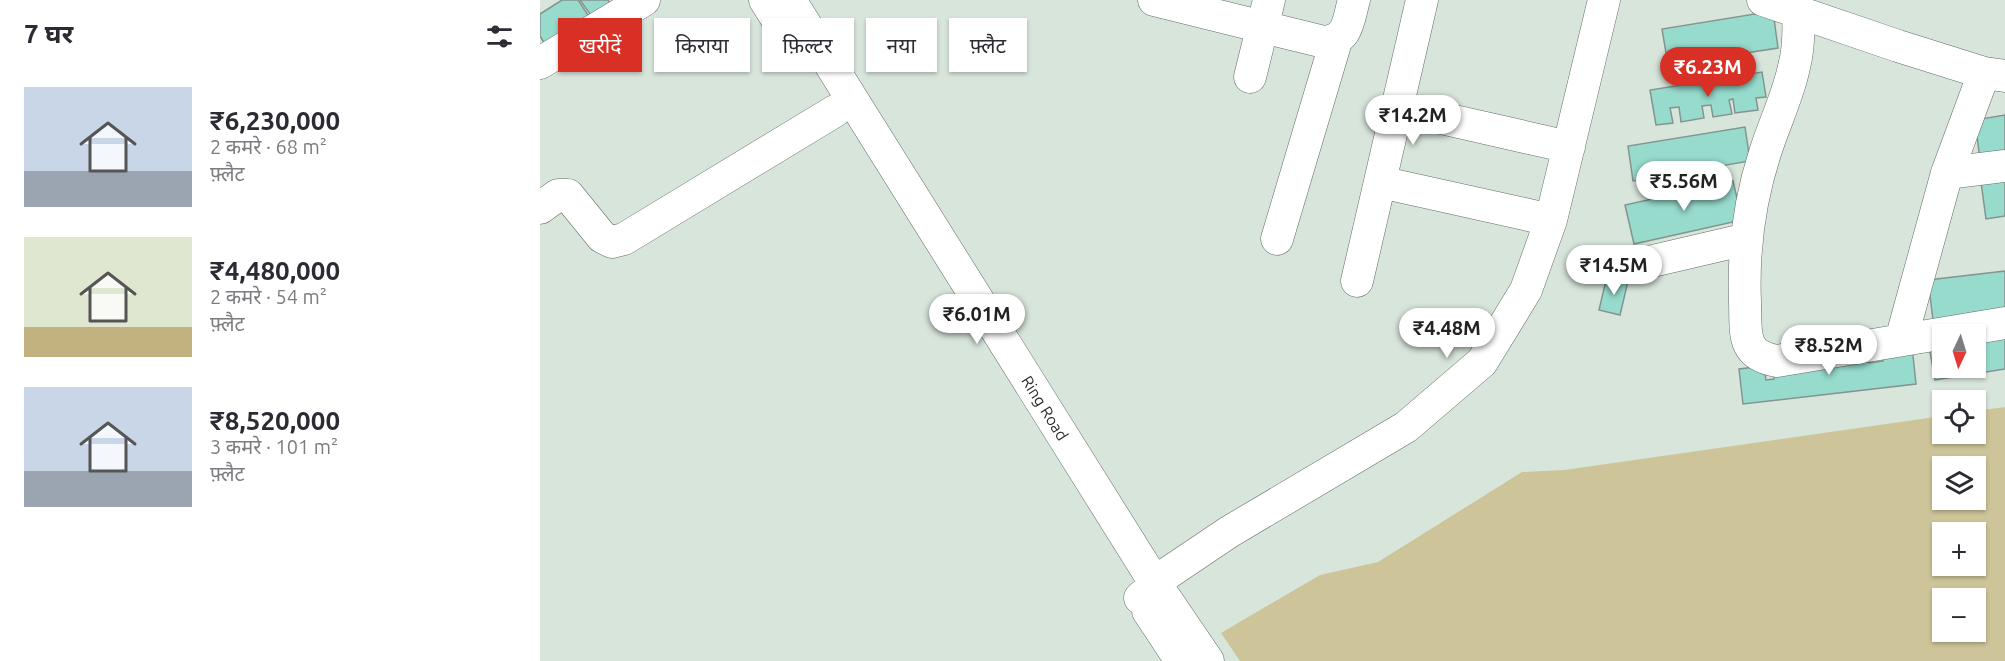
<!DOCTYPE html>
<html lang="hi">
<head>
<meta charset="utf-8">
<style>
	:root { --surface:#fff; --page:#f2f2f3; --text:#2b2b33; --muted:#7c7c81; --accent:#d93025 }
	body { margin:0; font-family:Ubuntu,"Noto Sans Devanagari",sans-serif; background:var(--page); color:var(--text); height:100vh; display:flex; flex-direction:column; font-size:22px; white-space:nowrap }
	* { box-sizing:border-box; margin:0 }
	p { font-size:20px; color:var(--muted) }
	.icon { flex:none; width:33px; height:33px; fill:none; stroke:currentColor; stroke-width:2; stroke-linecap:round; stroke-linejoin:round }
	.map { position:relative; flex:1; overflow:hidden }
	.drawer { display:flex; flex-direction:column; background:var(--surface); width:540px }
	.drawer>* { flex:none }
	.hud { position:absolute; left:18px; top:18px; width:570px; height:54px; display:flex; gap:12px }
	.needle { width:39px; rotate:184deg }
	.tools { position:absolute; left:1392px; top:324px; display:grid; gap:12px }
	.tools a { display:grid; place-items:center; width:54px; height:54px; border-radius:0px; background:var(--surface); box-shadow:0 2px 4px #0004; font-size:30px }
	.price { position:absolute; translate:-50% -51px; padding:0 14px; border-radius:21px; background:#fff; color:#222; font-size:20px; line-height:39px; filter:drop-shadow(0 2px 3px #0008) }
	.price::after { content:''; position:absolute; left:50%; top:36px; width:18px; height:14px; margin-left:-9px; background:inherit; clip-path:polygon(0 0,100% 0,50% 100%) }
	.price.selected { background:var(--accent); color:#fff }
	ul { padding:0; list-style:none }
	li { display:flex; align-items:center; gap:18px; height:150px; padding:0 24px }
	li span { display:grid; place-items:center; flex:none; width:168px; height:120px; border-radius:0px; color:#555 }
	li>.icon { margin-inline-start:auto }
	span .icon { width:72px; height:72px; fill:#fffc; stroke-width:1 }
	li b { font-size:26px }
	h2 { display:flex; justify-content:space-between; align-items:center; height:72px; padding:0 24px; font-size:26px }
	.pill { padding:0 21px; border-radius:0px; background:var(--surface); box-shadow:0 2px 4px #0004; font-size:21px; line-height:54px }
	.pill.selected { background:var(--accent); color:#fff }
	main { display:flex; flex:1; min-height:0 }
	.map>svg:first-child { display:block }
</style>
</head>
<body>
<main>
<section class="drawer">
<h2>7 घर<svg class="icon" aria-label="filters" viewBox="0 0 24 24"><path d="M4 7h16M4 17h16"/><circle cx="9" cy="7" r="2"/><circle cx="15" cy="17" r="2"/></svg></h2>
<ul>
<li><span style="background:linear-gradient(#c9d6e8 70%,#9aa5b1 0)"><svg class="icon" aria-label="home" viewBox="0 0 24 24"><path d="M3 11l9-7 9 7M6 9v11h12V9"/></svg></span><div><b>₹6,230,000</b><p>2 कमरे · 68 m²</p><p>फ़्लैट</p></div></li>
<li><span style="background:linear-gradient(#dfe7d0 75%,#c2b280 0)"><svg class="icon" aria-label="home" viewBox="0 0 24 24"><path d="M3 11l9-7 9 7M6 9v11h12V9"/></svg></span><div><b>₹4,480,000</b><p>2 कमरे · 54 m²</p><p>फ़्लैट</p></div></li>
<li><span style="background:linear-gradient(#c9d6e8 70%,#9aa5b1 0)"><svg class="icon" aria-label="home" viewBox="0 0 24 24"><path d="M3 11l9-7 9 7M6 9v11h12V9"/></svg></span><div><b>₹8,520,000</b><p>3 कमरे · 101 m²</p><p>फ़्लैट</p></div></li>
</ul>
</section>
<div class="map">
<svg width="1465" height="661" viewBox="0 0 1465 661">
	<rect width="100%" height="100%" fill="#d8e5db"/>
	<path fill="#cdc599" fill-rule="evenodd" d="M1465,407V661H700L681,633L780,575L838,562L982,472L1024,470L1402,416V434H1436V411ZM1402,466H1436V500H1402ZM1402,532H1436V566H1402ZM1402,598H1436V632H1402Z"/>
	<path fill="#96dbcc" stroke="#859490" stroke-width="1.5" d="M22,0H38L50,18L6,46L0,36V14Z
		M40,0H68L71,5L53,18Z
		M1233,11L1238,48L1128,65L1122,29Z
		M1222,72L1226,97L1216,98L1218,110L1195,113L1193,99L1189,100L1192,114L1173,117L1171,105L1162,106L1164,118L1141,122L1139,107L1130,108L1133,123L1116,125L1110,90Z
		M1465,115V156L1440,160L1435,120Z
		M1205,127L1210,161L1093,181L1088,146Z
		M1465,178V216L1446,219L1441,182Z
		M1193,181L1202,220L1094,244L1085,205Z
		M1465,271V311L1393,320L1388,280Z
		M1067,276L1088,281L1080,315L1059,310Z
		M1465,329V369L1395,380L1388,341L1402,338V368H1436V334Z
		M1372,346L1376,384L1203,404L1199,369L1224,366L1226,380L1234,379L1233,365L1328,351L1329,363L1343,361L1341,350Z"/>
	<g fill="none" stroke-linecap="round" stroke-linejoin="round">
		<g stroke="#626d65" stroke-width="33">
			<path id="minor" d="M225,0L252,43
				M250,0L615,583L668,661
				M614,0L784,42C809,40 808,20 814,0
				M1223,0L1358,46L1444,73L1465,76
				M1258,12C1259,30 1259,48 1254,67C1248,96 1234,124 1225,153C1209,202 1203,252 1205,302C1206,333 1201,355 1237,361L1465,323
				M0,63L104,0
				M710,77L729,0
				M857,108L1029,147
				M1407,173L1465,166
				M840,182L1011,220
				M0,208L18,195H28L62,237L72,242L84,239L295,111
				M737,239L796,41
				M1087,267L1207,239
				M817,281L882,0
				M1361,340L1407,173L1444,73
				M600,598L628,573L689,532L866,427L942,362L986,290L1011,220L1064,0
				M608,611L641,661"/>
		</g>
		<use href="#minor" stroke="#fff" stroke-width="32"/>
	</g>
	<g text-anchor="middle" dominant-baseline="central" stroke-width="6" stroke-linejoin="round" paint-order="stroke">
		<g font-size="16" fill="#282d29" stroke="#fff">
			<text transform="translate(505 408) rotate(58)">Ring Road</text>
		</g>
	</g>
</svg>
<div class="tools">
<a><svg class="needle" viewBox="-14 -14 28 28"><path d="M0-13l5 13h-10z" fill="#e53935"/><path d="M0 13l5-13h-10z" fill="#7c7c81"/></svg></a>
<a><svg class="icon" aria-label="locate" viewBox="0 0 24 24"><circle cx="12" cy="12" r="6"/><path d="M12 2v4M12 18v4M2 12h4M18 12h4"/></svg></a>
<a><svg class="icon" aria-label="layers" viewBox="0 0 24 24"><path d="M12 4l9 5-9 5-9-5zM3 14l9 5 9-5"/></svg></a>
<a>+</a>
<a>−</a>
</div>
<b class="price selected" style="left:1168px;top:98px">₹6.23M</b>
<b class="price" style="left:873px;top:146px">₹14.2M</b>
<b class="price" style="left:1144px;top:212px">₹5.56M</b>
<b class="price" style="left:1074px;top:296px">₹14.5M</b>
<b class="price" style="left:437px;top:345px">₹6.01M</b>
<b class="price" style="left:907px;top:359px">₹4.48M</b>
<b class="price" style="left:1289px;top:376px">₹8.52M</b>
<div class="hud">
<a class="pill selected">खरीदें</a>
<a class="pill">किराया</a>
<a class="pill">फ़िल्टर</a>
<a class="pill">नया</a>
<a class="pill">फ़्लैट</a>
</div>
</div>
</main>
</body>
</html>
